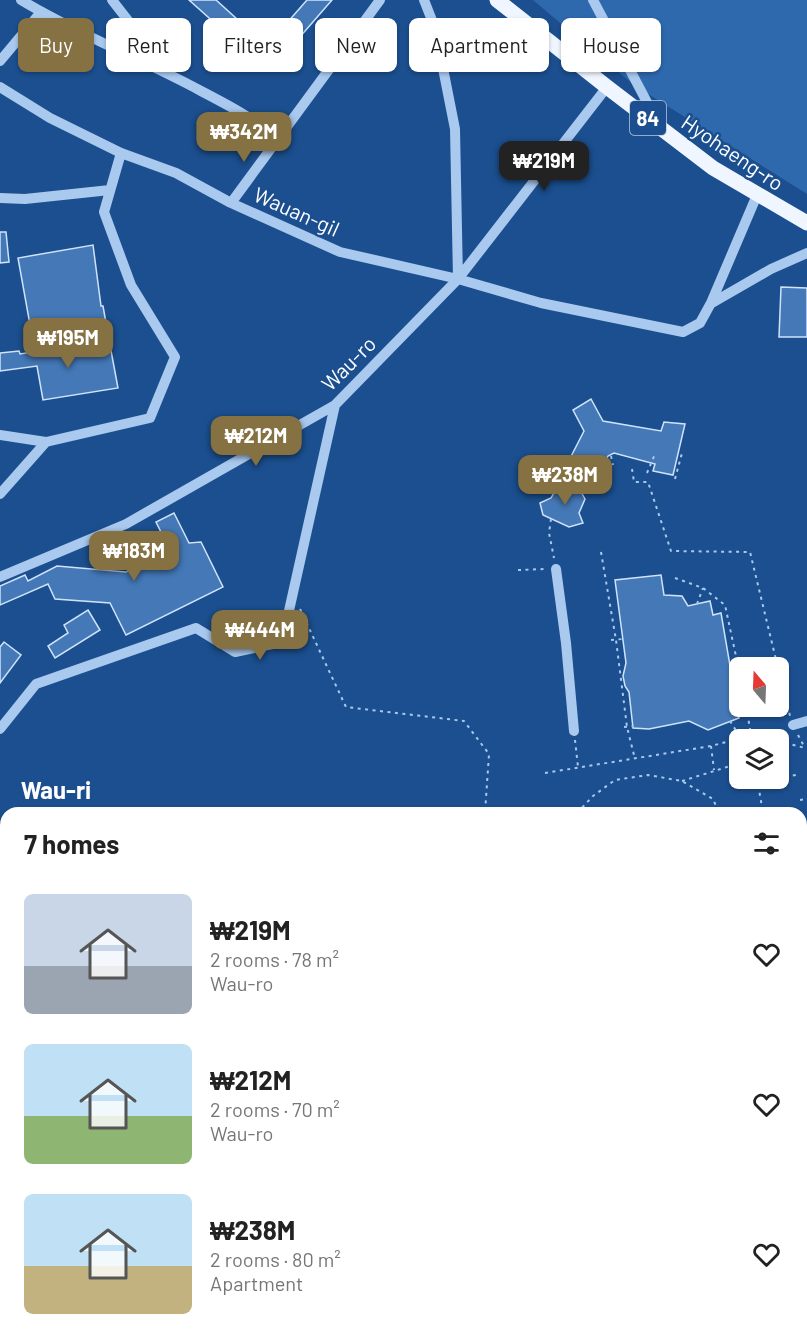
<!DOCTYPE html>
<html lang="en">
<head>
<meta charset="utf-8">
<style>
	:root { --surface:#fff; --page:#f6f6f6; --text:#222; --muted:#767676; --accent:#857141 }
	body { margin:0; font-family:Barlow,sans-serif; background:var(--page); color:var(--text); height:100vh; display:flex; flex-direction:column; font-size:22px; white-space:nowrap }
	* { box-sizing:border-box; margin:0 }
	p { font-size:20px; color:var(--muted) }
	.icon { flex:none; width:33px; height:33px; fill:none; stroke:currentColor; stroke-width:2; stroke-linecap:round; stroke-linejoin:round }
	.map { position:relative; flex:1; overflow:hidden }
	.details { position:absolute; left:0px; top:807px; width:807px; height:536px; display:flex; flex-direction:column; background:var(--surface); border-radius:18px 18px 0 0; box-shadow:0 2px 4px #0004 }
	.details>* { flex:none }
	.banner { position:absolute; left:18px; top:18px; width:771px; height:54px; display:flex; gap:12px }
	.needle { width:39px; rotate:341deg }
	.controls { position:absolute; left:729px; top:657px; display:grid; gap:12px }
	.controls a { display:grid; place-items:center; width:60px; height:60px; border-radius:9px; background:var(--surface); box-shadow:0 2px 4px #0004; font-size:30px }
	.price { position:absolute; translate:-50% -51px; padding:0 14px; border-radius:12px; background:var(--accent); color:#fff; font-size:20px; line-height:39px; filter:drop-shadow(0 2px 3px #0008) }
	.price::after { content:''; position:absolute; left:50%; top:36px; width:18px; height:14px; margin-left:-9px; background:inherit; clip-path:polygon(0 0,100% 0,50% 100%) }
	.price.active { background:#222; color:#fff }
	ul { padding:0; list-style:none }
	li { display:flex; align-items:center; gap:18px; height:150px; padding:0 24px }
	li span { display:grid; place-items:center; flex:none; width:168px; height:120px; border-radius:9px; color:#555 }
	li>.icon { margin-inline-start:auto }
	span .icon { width:72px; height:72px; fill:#fffc; stroke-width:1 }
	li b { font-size:26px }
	h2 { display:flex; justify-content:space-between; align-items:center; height:72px; padding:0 24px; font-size:26px }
	.pill { padding:0 21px; border-radius:9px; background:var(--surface); box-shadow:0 2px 4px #0004; font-size:21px; line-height:54px }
	.pill.active { background:var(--accent); color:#fff }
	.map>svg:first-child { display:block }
</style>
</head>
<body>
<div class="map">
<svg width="807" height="1342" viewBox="0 0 807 1342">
	<rect width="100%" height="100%" fill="#1b4f8f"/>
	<path fill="#2e69ad" d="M533,0H807V194L634,85Z"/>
	<path fill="#4478b7" stroke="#cfe3fa" stroke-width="1.5" d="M189,0H216L258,38L246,51Z
		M307,0H332L286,53L272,40Z
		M0,232H6L9,262L0,263Z
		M93,245L101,306H103L106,323L32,336L18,258Z
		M781,287L807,288V337H779Z
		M109,340L118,388L43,400L37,366L0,371V353L19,351L20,354Z
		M591,399L603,421L661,431L664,422L685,424L673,475L653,471L655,464L614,453L608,456L592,484L563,472L584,431L573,410Z
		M576,483L585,499L579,513L583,523L569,527L543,515L540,503L551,498L557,488Z
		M174,513L189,543L201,542L223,587L126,635L110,603L55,599L48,584L0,605V586L25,575L28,581L57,566L126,572L170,550L156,522Z
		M661,575L664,595L682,596L688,606L710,601L713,615L721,613L739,718L708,730L689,721L649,729L633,728L629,692L625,686L623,676L626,663L615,580Z
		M88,610L100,630L55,658L48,646L68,633L64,625Z
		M4,642L21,655L0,683V647Z"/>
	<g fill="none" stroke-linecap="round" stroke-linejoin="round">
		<path stroke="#a9c9ee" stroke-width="2" stroke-dasharray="3 4.5" stroke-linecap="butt" d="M611,456L613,465
			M632,469L634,482H648L671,551L750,552L778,668
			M647,473L655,454
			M675,479L682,453
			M580,484L600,493
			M551,519L549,533L554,558
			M601,552L616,640L627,727L635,759
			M518,570L546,569
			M675,578L703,588L725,605L740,675
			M697,604L703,588
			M300,609L346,707L464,721L489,754L485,813
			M611,640L623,639
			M779,669L790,716
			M746,706L752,740
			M730,721L740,737
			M624,727L633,726
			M798,735L805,748
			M575,740L578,767
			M778,741L805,748
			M711,746L714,770
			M545,773L711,746L752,735L770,740
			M757,778L763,813
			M778,778L796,775
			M682,781L740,763
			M758,781L776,778
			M800,800L807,799
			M577,813L593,796L615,780L648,775L682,781L713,799L719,813
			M801,877L807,876
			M801,972L807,971
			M801,1056L807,1093
			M801,1148L807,1158
			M0,1255L6,1256
			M801,1330L807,1332
			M123,1336L128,1342
			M452,1336L453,1342
			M670,1336L674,1342
			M689,1342L691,1336"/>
		<path stroke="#a9c9ee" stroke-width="10" d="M21,0C79,35 142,59 201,91C228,105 255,119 278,140
			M112,0L169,73
			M424,0L435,28L455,129L458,279
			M593,0L658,123
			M0,61L41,12
			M0,87L50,118L121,153L176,173L231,203L340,252L458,279L541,303L683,332L700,323L711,303L757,195
			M0,198L25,199L110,190
			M231,203L380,0
			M712,303L771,269L807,253
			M0,435L46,442L150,418L175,357L131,285L104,212L121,153
			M0,494L46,442
			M556,569L566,643L574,731
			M0,577L126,524L335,405L458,279L607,87
			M793,725L807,721
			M0,729L36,684L196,628L235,652L282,642L335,405
			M288,1342L292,1336"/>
		<path stroke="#f0f6ff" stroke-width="15" d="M497,0L607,87L713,168L807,223"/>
	</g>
	<g text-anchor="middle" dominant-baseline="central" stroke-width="5" stroke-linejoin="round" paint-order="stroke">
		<rect fill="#1b4f8f" stroke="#bbcadd" stroke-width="1.5" x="630" y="101" width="36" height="34" rx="4.5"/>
		<g font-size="20" font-weight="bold" fill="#fff">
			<text x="648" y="118">84</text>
		</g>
		<g font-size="21" fill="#fff" stroke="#1b4f8f">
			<text transform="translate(733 152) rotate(34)">Hyohaeng-ro</text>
			<text transform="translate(297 211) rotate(24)">Wauan-gil</text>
			<text transform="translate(348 363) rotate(-45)">Wau-ro</text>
		</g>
		<g font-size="24" font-weight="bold" fill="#fff" stroke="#1b4f8f">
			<text x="56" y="789">Wau-ri</text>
		</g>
	</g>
</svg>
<div class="controls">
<a><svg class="needle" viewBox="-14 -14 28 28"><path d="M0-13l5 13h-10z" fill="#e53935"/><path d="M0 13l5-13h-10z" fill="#767676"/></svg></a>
<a><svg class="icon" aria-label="layers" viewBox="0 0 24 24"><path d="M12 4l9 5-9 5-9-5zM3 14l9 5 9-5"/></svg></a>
</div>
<b class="price" style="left:244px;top:163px">₩342M</b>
<b class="price active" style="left:544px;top:192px">₩219M</b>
<b class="price" style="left:68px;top:369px">₩195M</b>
<b class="price" style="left:256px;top:467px">₩212M</b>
<b class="price" style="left:565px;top:506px">₩238M</b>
<b class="price" style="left:134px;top:582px">₩183M</b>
<b class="price" style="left:260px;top:661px">₩444M</b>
<div class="banner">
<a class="pill active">Buy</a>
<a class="pill">Rent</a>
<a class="pill">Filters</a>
<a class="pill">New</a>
<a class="pill">Apartment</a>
<a class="pill">House</a>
</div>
<section class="details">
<h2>7 homes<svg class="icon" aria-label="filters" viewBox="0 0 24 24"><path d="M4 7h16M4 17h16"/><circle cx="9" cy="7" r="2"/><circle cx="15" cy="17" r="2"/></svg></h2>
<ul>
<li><span style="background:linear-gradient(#c9d6e8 60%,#9aa5b1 0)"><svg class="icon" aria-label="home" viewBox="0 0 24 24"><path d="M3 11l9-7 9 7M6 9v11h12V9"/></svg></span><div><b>₩219M</b><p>2 rooms · 78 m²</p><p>Wau-ro</p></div><svg class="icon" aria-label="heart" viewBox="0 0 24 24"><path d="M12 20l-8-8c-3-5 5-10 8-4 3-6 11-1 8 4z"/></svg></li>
<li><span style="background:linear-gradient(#bfe0f5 60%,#8fb573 0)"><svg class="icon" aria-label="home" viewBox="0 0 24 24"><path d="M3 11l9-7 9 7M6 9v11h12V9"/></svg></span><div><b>₩212M</b><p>2 rooms · 70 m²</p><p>Wau-ro</p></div><svg class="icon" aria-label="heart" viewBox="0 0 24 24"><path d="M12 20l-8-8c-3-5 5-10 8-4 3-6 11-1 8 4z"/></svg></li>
<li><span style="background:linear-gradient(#bfe0f5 60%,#c2b280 0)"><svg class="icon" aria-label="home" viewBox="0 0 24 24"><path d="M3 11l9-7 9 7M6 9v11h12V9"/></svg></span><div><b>₩238M</b><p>2 rooms · 80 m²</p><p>Apartment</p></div><svg class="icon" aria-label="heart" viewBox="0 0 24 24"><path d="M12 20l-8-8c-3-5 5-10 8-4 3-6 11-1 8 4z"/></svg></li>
</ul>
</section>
</div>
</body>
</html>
